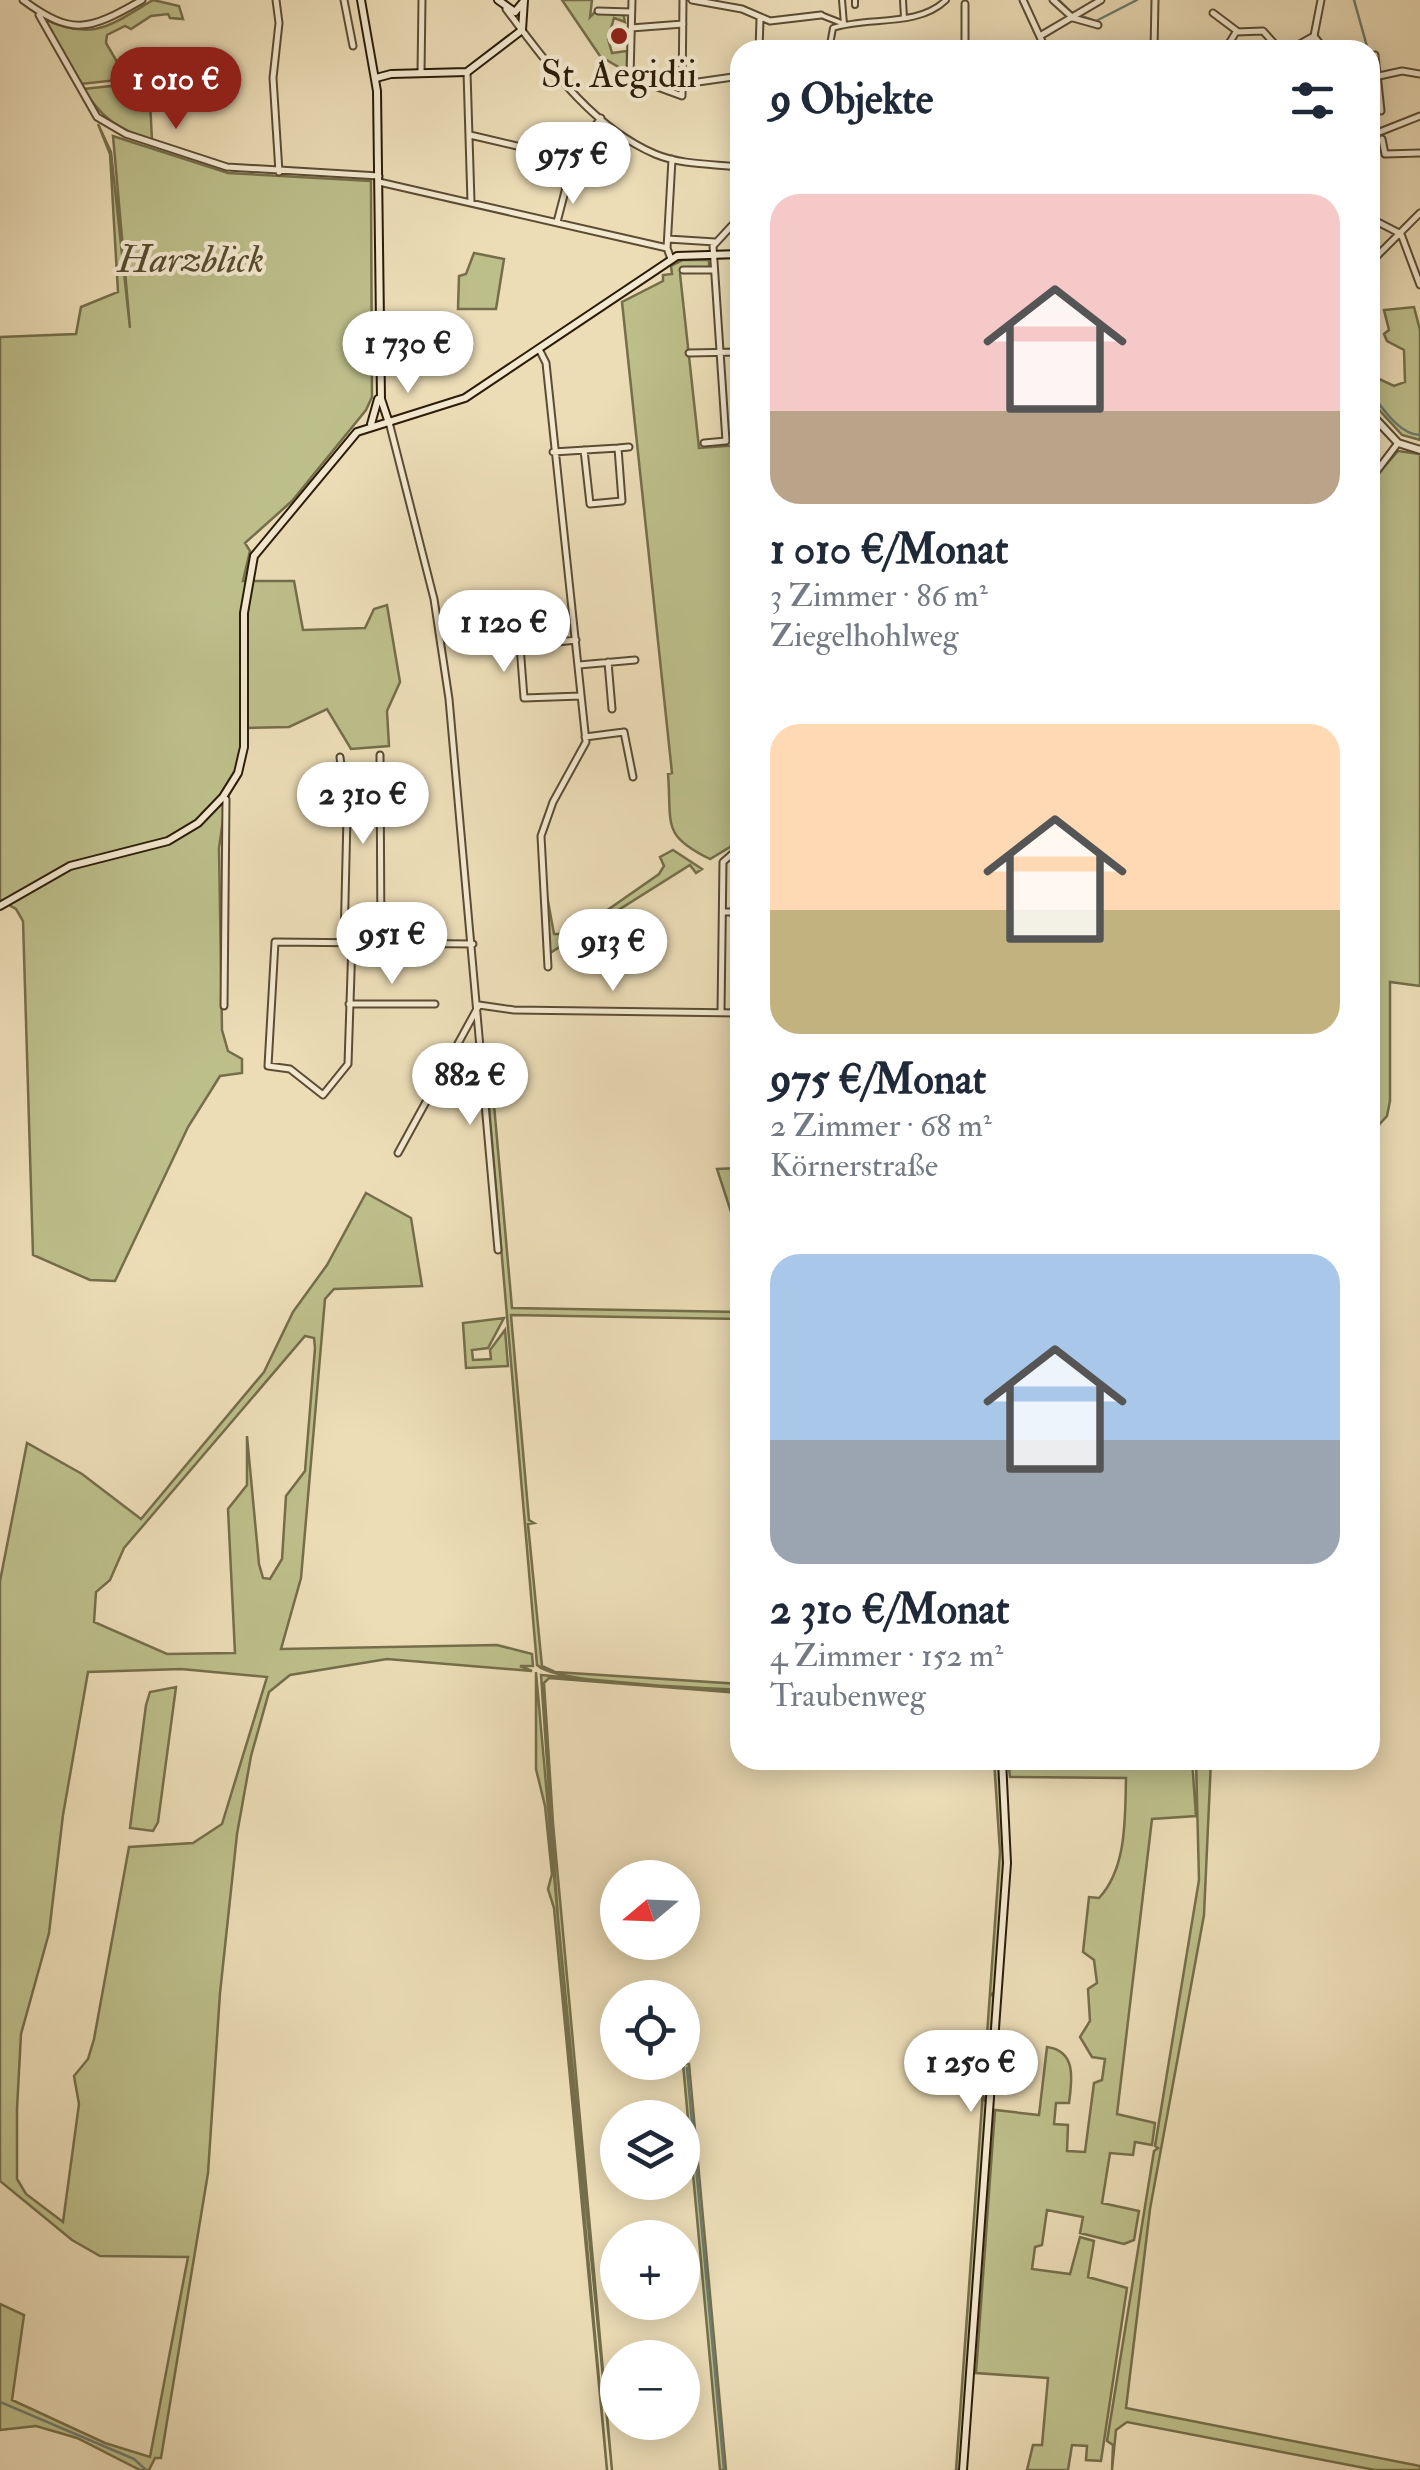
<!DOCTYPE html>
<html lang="de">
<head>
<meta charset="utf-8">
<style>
	:root { --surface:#fff; --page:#f2f2f3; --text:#1f2937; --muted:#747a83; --accent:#8f2418 }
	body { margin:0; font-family:"IM FELL Double Pica",serif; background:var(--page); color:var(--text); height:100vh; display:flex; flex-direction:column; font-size:38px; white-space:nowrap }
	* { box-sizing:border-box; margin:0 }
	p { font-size:32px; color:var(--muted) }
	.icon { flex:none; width:55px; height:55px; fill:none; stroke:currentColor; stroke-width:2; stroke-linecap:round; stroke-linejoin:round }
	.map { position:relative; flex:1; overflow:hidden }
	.drawer { position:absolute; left:730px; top:40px; width:650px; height:1730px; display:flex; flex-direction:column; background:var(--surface); border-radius:30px; box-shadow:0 5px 25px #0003 }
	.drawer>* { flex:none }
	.needle { width:65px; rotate:251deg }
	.controls { position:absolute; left:600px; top:1860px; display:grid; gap:20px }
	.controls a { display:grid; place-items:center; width:100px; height:100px; border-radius:50%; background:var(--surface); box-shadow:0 5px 25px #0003; font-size:50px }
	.price { position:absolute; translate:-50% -85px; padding:0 22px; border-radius:35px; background:#fff; color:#222; font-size:32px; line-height:65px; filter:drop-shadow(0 2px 5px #0008) }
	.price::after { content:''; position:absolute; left:50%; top:60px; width:30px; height:22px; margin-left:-15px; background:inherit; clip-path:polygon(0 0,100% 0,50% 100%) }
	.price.active { background:var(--accent); color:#fff }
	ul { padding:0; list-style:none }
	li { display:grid; align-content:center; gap:20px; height:530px; padding:0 40px }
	li span { display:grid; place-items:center; height:310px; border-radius:30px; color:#555 }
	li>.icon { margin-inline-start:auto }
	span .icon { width:180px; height:180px; fill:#fffc; stroke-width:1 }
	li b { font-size:42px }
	h2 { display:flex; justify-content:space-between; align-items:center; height:120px; padding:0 40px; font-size:42px }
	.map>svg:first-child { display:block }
</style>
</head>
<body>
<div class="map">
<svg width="1420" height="2470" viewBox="0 0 1420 2470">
	<rect width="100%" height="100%" fill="#ecddb7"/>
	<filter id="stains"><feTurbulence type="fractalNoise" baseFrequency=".002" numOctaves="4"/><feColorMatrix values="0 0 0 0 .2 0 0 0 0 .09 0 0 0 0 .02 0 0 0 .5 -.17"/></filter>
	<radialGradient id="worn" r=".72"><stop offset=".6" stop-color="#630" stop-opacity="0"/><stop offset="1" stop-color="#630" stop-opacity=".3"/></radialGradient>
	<path fill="#bdbf8b" stroke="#746e4a" stroke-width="2.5" fill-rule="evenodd" d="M153,0L179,6L183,19L170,18L168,14L151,16L131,29L125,26L107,35L106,43L127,79L81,84L44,19C93,41 108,27 153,0Z
		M562,0H592L590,17L595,12H623L625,22L614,18L608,39L612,53L627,51V72L600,56Z
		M149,82L152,140C118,130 102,118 83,89Z
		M98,124L111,152L130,328L113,136L228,173L371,181L372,397L366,410L292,501L245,543L250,551L243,581H294L303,630L365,628L374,609L387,605L400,682L387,711L389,746L351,749L327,709L289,727L243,728L239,764L218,800L225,806L219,848L222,1030L228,1051L242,1059V1073L220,1076L188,1127L115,1281L90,1280L33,1255L23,921L16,909L0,900V337L76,334L81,307L118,292L110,154Z
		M474,253L504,259L496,309H458L459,276L466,274Z
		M709,260V268H683L680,274L699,448L740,445V841L710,859C661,835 672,825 668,774L672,773L622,302L663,281V275L672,274L671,266L683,260Z
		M1414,307L1420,330V440L1402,435L1370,400V367L1379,379L1394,386L1405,382L1404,350L1387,341L1384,334L1389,330L1384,310Z
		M1398,451L1420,454V986L1390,982V1101L1387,1116L1376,1128H1370V483Z
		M673,850L702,869L696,873L690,865L550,953L545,885L554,934H573L659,874L664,866L660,857Z
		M485,1060H490L512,1308L740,1312V1319L511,1315L529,1520L534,1523L528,1524L542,1666L555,1672L740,1684V1690C703,1687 558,1685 537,1665Z
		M740,1168V1207L731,1212L717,1169Z
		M366,1193L411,1218L422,1286L334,1289L325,1299L301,1578L281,1649L497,1645L532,1654L533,1666H520L532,1671L387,1659L290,1675L269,1692L251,1756L237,1834L220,1993L208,2173L161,2458H155L149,2470H140L77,2438L36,2426L0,2430V2304L24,2315L12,2400L105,2443L150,2457L188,2257L100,2256L72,2240L0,2181V1581L27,1443L82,1474L141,1519L264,1372L293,1312L327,1265ZM305,1336L314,1338L315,1348L305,1471L286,1496L282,1559L270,1579L263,1578L259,1564L247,1436V1485L228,1509L235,1653L167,1654L94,1622L96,1592L110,1580L124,1548ZM181,1669L267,1677L222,1824L193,1843L129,1847L94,2039L88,2059L74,2076L79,2104L63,2222L26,2194L17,2179V2109L21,2034L49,1933L63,1815L88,1672Z
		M504,1318L488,1348L472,1350L473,1360L491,1359L490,1350L505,1330L508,1366L466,1368L463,1323Z
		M536,1672L607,2470L554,1908L548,1889L552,1874L545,1806L536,1769Z
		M541,1675L740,1693L549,1678L544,1683L553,1823L612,2470L558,1919Z
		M176,1687L158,1822L153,1831L130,1828L146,1705L150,1692Z
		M994,1760H1000L1004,1875L995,1992L991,1994L995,1998L987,2097L983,2098L987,2103L960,2470H956L1000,1852Z
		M1008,1760H1192L1196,1816L1152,1819L1117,2114L1155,2123L1152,2145L1135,2142L1133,2155L1110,2153L1102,2203L1139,2211L1134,2240L1124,2244L1080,2233L1083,2217L1047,2210L1042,2245L1035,2247L1032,2269L1070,2274L1080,2237L1094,2241L1088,2277L1127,2288L1101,2461L1086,2460L1087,2446L1072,2445L1068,2470H1027L1033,2445H1042L1048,2378L976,2373L995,2110L1039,2115L1047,2047C1077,2051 1072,2080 1069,2103H1056L1054,2124L1068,2125L1067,2151L1085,2152L1094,2083L1102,2080L1105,2059L1092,2057L1080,2037L1090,2021L1088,1989L1097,1983L1094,1960L1083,1952L1089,1897L1099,1898C1127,1868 1125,1818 1126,1778L1010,1777Z
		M1196,1760H1211L1204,1915L1150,2209L1126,2408L1420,2466V2470H1375L1127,2422L1116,2430L1112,2470L1113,2445L1107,2441L1154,2151L1158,2148L1155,2146L1199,1880Z
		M683,2064H689L726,2470H720Z"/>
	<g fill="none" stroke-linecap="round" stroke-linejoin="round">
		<path stroke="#6d7b6e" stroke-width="2.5" d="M1059,0L1072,13L1096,21L1137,0
			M1354,0L1368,50
			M1370,59L1378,107L1375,164
			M1370,209L1374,171
			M1370,392C1382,407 1399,435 1420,435
			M687,2068L724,2470
			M0,2402L134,2459L146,2470"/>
		<g stroke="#5b4c34" stroke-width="8">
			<path id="pedestrian" d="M855,0V5
				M903,0L904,18
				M821,15L844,24L842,0
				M829,50L833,28C868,16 917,28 946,0"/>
		</g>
		<g stroke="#5b4c34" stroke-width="9">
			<path id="minor" d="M23,0C72,36 88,31 142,0
				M276,0L279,23L273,78L279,172
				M344,0L353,46
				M632,0L630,77L682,96L683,0
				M692,0L742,9L770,21L821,15
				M1023,0L1046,50
				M1053,0L1073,18L1098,25
				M965,4V50
				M506,9C547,63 590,126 655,154C681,165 713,164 740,167
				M598,11L631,12
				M1213,13L1237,31
				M39,15L97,117L126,134L227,167L379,176
				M631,28L683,24
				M1040,36L1101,0
				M1314,36L1325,50
				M989,47L1003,50
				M759,50L760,19
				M1154,50L1155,0
				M1225,50L1236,32L1263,31L1280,50
				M1289,50L1314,36L1321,0
				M1375,55L1381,111
				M467,72L471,202
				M421,73L422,0
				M1379,76L1402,71L1420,74
				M684,84L740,76
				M470,135L572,159
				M1372,135L1420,116
				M1382,139L1385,154L1420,153
				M1370,164H1372
				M379,182L667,248
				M1370,218L1401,234L1420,285
				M557,222L575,153L601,118
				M668,239L715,242
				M671,259L667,248L672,159
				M1370,263L1420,213
				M683,270H714
				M539,349L546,363L586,742L553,802L541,836L548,967
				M689,353L740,352
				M389,422L434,599L449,699L498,1250
				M704,443L726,441L713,246L737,220L740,210
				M618,448L629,447
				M553,452L618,448L622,501L590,504L584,450
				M1370,480L1398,443
				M576,640L520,646L524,698L581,696
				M608,662L612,709
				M579,665L635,660
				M585,737L624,732L633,777
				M380,755L381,943
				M340,757L347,817L344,942
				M723,912H740
				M352,942L348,1064L323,1095L290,1069L268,1066L275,942L473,944
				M349,1004H435
				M479,1005L514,1010L740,1013
				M224,1006L226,799
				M721,1012L723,862L740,847
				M398,1153L478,1007"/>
		</g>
		<g stroke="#5b4c34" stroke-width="10">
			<path id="tertiary" d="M1370,413L1398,443L1420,450"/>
		</g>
		<g stroke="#2b1c08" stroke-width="10">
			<path id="secondary" d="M361,0L377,91L381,399L388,420
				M498,0L515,12L524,1
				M376,78L391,74L467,72L522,30L524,0
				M371,424L378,399
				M0,906L70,866L168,841L198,823L223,797L238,773L244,747V613L254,556L357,432L465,398L677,256L740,254
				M963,2470L1007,1863L1002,1760"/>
		</g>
		<use href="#pedestrian" stroke="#f3e9d0" stroke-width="4"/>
		<use href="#minor" stroke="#f3e9d0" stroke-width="5"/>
		<use href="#tertiary" stroke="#f3e9d0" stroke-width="6"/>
		<use href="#secondary" stroke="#f3e9d0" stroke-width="6"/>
	</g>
	<circle fill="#8f2418" stroke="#f3e9d0" stroke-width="4" cx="619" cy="36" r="10"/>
	<g text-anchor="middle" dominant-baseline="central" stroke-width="8" stroke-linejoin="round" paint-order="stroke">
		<g font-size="38" fill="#2b1c08" stroke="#f3e9d0">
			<text x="619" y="75">St. Aegidii</text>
		</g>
		<g font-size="38" font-style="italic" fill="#574d2f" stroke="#f3e9d0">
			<text x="191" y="260">Harzblick</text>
		</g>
	</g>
	<rect width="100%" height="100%" filter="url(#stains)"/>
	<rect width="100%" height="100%" fill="url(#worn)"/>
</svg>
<div class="controls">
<a><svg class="needle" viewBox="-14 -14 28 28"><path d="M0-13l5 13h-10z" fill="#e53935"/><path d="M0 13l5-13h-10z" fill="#747a83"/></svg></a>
<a><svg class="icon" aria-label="locate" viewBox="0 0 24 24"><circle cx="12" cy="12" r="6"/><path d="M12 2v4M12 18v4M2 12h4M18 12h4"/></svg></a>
<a><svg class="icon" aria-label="layers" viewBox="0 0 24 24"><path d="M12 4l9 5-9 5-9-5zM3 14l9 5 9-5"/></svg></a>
<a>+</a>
<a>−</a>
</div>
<b class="price active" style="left:176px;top:132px">1 010 €</b>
<b class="price" style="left:573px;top:207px">975 €</b>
<b class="price" style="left:408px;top:396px">1 730 €</b>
<b class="price" style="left:504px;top:675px">1 120 €</b>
<b class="price" style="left:363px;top:847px">2 310 €</b>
<b class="price" style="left:392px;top:987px">951 €</b>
<b class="price" style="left:613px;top:994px">913 €</b>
<b class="price" style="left:470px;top:1128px">882 €</b>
<b class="price" style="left:971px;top:2115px">1 250 €</b>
<section class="drawer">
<h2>9 Objekte<svg class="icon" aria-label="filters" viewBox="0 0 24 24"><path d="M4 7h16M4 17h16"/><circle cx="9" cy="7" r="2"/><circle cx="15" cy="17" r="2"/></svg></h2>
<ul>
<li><span style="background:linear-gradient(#f6c9c9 70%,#b9a48a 0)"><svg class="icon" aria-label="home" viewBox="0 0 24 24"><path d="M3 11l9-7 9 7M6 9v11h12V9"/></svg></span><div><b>1 010 €/Monat</b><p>3 Zimmer · 86 m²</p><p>Ziegelhohlweg</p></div></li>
<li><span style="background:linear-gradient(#ffd9b3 60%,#c2b280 0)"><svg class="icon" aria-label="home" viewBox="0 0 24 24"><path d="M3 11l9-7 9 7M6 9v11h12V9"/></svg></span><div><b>975 €/Monat</b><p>2 Zimmer · 68 m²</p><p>Körnerstraße</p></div></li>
<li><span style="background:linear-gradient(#a9c7e8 60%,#9aa5b1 0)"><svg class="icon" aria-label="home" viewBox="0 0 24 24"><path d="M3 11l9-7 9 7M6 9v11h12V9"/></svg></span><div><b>2 310 €/Monat</b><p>4 Zimmer · 152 m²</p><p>Traubenweg</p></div></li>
</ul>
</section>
</div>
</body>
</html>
